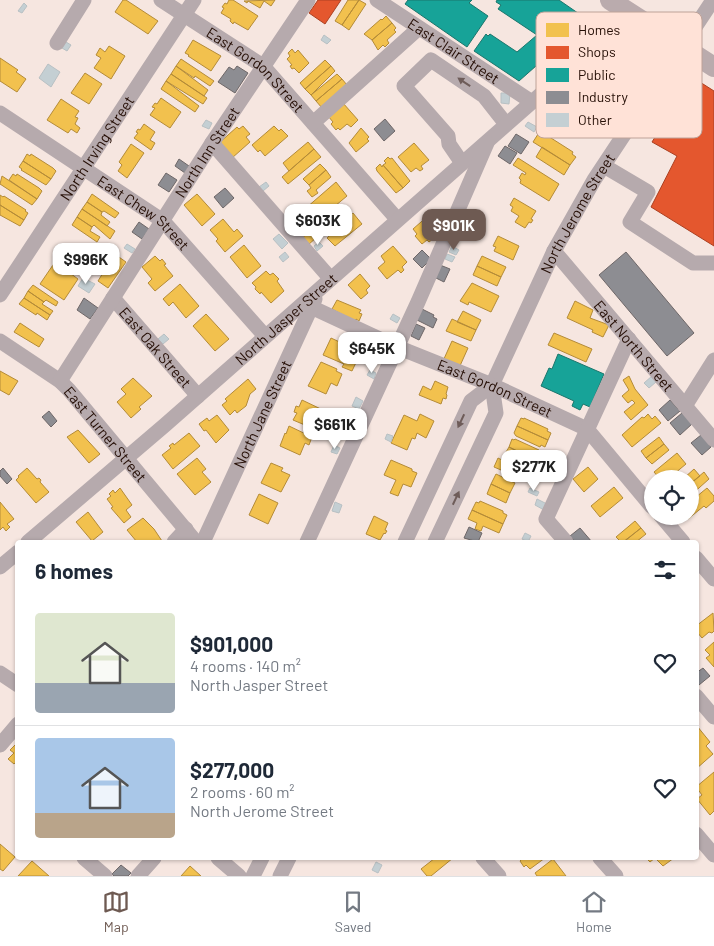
<!DOCTYPE html>
<html lang="en">
<head>
<meta charset="utf-8">
<style>
	:root { --surface:#fff; --page:#f6f6f7; --text:#1f2937; --muted:#747a83; --line:#e0e1e3; --accent:#6e5a52 }
	body { margin:0; font-family:Barlow,sans-serif; background:var(--page); color:var(--text); height:100vh; display:flex; flex-direction:column; font-size:19px; white-space:nowrap }
	* { box-sizing:border-box; margin:0 }
	p { font-size:16px; color:var(--muted) }
	.icon { flex:none; width:28px; height:28px; fill:none; stroke:currentColor; stroke-width:2; stroke-linecap:round; stroke-linejoin:round }
	.map { position:relative; flex:1; overflow:hidden }
	.panel { position:absolute; left:15px; top:540px; width:684px; height:320px; display:flex; flex-direction:column; background:var(--surface); border-radius:5px; box-shadow:0 1px 4px #0004 }
	.panel>* { flex:none }
	.fabs { position:absolute; left:644px; top:470px; display:grid; gap:10px }
	.fabs a { display:grid; place-items:center; width:55px; height:55px; border-radius:50%; background:var(--surface); box-shadow:0 1px 4px #0004; font-size:25px }
	.price { position:absolute; translate:-50% -42px; padding:0 11px; border-radius:10px; background:#fff; color:#222; font-size:16px; line-height:32px; filter:drop-shadow(0 1px 2px #0008) }
	.price::after { content:''; position:absolute; left:50%; top:30px; width:15px; height:11px; margin-left:-8px; background:inherit; clip-path:polygon(0 0,100% 0,50% 100%) }
	.price.current { background:var(--accent); color:#fff }
	ul { padding:0; list-style:none }
	li { display:flex; align-items:center; gap:15px; height:125px; padding:0 20px }
	li+li { border-top:1px solid var(--line) }
	li span { display:grid; place-items:center; flex:none; width:140px; height:100px; border-radius:5px; color:#555 }
	li>.icon { margin-inline-start:auto }
	span .icon { width:60px; height:60px; fill:#fffc; stroke-width:1 }
	li b { font-size:21px }
	h2 { display:flex; justify-content:space-between; align-items:center; height:60px; padding:0 20px; font-size:21px }
	.menu { display:flex; justify-content:space-around; align-items:center; height:70px; border-top:1px solid var(--line); background:var(--surface); font-size:14px; color:var(--muted) }
	.menu a { display:grid; justify-items:center; gap:2px }
	.menu .current { color:var(--accent) }
	.map>svg:first-child { display:block }
</style>
</head>
<body>
<div class="map">
<svg width="714" height="876" viewBox="0 0 714 876">
	<rect width="100%" height="100%" fill="#f6e6e0"/>
	<path fill="#f2c14e" stroke="#b48b38" d="M123,0H126L158,21L148,34L115,12Z
		M229,0H233L258,16L248,30L234,22L233,24L230,21L231,19L221,13L224,8L222,7L225,3L227,4Z
		M275,0L271,6L264,1L260,8L248,1L247,3L244,1Z
		M348,0H359L342,25L335,21Z
		M359,0L366,4L349,30L342,25Z
		M386,16L392,23L372,40L364,34L381,19L382,20Z
		M392,23L396,28L394,30L396,32L387,40L389,43L385,47L383,45L378,50L372,40Z
		M193,40L221,56L211,71L188,56L189,55L185,53Z
		M109,46L125,56L111,79L94,68L101,58L96,55L100,48L105,52Z
		M292,49L295,53L298,50L309,63L299,73L294,68L292,69L290,66L292,65L287,59L290,56L288,53Z
		M0,58L18,70L16,72L26,79L17,92L0,81Z
		M181,59L214,81L210,86L195,76L194,78L176,66Z
		M325,60L331,66L305,89L300,83Z
		M176,66L208,90L204,96L171,74Z
		M331,66L335,71L311,95L305,89Z
		M85,73L102,84L89,104L71,93Z
		M171,74L207,98L203,104L166,81Z
		M337,74L342,79L316,101L311,95Z
		M342,79L347,85L322,108L316,101Z
		M166,81L199,106L195,112L161,89Z
		M161,98L181,112L170,128L150,115L155,108L152,107L155,103L157,104Z
		M61,99L79,111L75,117L78,118L75,124L80,128L77,133L71,129L68,133L47,120Z
		M343,103L358,120L351,127L347,124L340,130L338,128L336,130L331,124L333,122L328,116Z
		M144,124L155,132L150,140L155,143L151,150L134,138L138,133L136,132L138,129L140,130Z
		M243,126L250,134L246,137L250,142L232,158L219,143L237,127L239,129Z
		M274,126L279,131L281,129L288,136L265,156L260,150L258,152L252,145Z
		M361,128L369,137L367,139L369,141L356,152L349,143Z
		M540,131L573,152L572,154L576,157L570,165L533,142Z
		M308,142L314,149L289,171L283,163Z
		M414,143L429,160L421,166L423,169L420,171L416,168L411,172L398,157Z
		M131,144L144,153L127,178L118,171L122,165L119,162Z
		M542,147L570,165L564,175L536,157Z
		M314,149L321,157L288,184L282,177Z
		M27,154L30,156L31,154L53,168L56,171L51,179L23,161Z
		M388,157L390,159L392,158L410,181L403,188L383,165L386,163L384,161Z
		M518,158L559,184L549,201L520,183L521,180L519,178L522,173L525,175L526,173L513,165Z
		M23,161L51,179L46,185L21,170L22,169L19,167Z
		M320,164L326,170L309,185L303,179Z
		M380,164L382,167L383,165L403,188L396,193L377,171L376,168Z
		M326,170L331,177L316,190L318,193L312,197L307,191L311,188L309,185Z
		M13,174L16,176L17,174L39,188L42,191L37,199L9,180Z
		M2,176L37,199L32,205L0,184Z
		M336,182L347,196L335,206L337,208L333,212L331,210L317,222L306,208Z
		M92,194L119,213L115,218L104,211L102,212L87,202Z
		M197,194L215,214L202,226L184,205Z
		M0,195L3,197L4,196L26,210L25,211L28,213L24,220L0,205Z
		M514,198L536,211L531,219L533,220L531,223L529,222L525,228L515,222L519,216L511,211L513,207L510,205Z
		M87,202L102,212L101,215L110,222L107,226L82,209Z
		M0,205L24,220L20,226L0,215Z
		M82,209L115,231L110,239L94,225L92,227L77,217Z
		M353,213L362,224L335,246L327,238Z
		M429,215L442,232L429,242L427,240L422,244L415,236L417,234L413,229Z
		M77,217L92,227L90,231L100,237L97,242L72,225Z
		M223,219L234,232L237,229L243,236L225,252L216,241L218,239L210,230Z
		M320,222L326,229L308,245L303,239L304,236Z
		M498,236L519,246L513,260L494,251L496,247L493,246Z
		M244,245L261,266L247,278L230,257Z
		M393,246L407,262L402,267L404,270L401,273L398,270L387,279L378,268L385,262L381,256Z
		M116,255L126,262L108,288L98,281L106,268L104,267L106,264L108,266Z
		M155,256L160,261L162,259L166,264L164,265L173,276L155,291L148,283L152,279L142,267Z
		M482,256L506,267L501,277L477,266Z
		M55,262L78,279L64,300L40,284Z
		M477,266L501,277L497,286L473,275Z
		M266,271L270,275L273,273L279,279L277,281L284,291L271,303L261,292L260,294L255,289L256,287L252,283Z
		M360,274L370,286L366,290L368,293L361,299L348,285Z
		M472,283L499,296L491,312L469,302L468,305L460,301Z
		M180,284L199,306L186,318L173,302L169,306L163,299Z
		M33,285L58,302L56,306L46,300L44,302L28,291Z
		M28,291L44,302L42,304L53,311L50,315L24,298Z
		M24,298L50,315L47,320L37,313L36,315L19,304Z
		M337,300L361,310L359,313L362,314L359,321L356,319L355,322L332,309Z
		M575,301L593,310L590,318L609,325L603,337L592,332L593,330L567,318Z
		M463,311L481,320L476,330L457,322Z
		M206,314L229,339L215,351L193,326Z
		M452,319L476,330L471,341L446,331Z
		M20,323L44,339L39,347L14,332Z
		M554,333L592,349L586,362L548,345Z
		M331,338L361,352L352,371L342,367L344,364L323,355Z
		M452,341L468,348L459,368L443,361Z
		M321,362L337,369L336,371L342,374L337,386L331,383L326,394L308,386Z
		M0,371L18,381L9,395L0,390Z
		M629,376L635,389L648,405L631,420L624,412L635,403L632,400L628,403L622,396L629,390L623,380Z
		M133,378L152,396L139,407L141,409L131,418L117,402L126,394L121,389Z
		M248,379L256,389L250,394L246,406L237,413L235,410L230,415L222,405L227,401L225,399Z
		M435,381L448,387L446,394L447,395L446,399L443,398L441,404L419,395L423,386L431,390Z
		M302,400L325,411L321,418L317,417L312,428L293,420L297,413L294,412L296,406L299,407Z
		M420,414L434,421L426,438L417,433L415,439L412,438L407,450L391,443L404,415L417,421Z
		M648,414L652,419L655,416L661,423L632,447L622,435L642,417L644,418Z
		M217,415L229,430L216,443L206,430L204,431L199,424L207,418L209,421Z
		M521,418L524,419V418L548,429L547,431L551,433L548,440L517,426Z
		M289,426L312,437L309,445L305,443L300,455L280,446L285,433L286,434Z
		M517,426L548,440L545,447L541,445L540,447L516,436L514,433Z
		M78,430L100,454L89,463L67,437Z
		M189,433L200,446L173,469L162,455L171,448L169,446L173,443L174,445Z
		M659,437L664,444L646,458L641,451Z
		M512,439L514,440L515,439L539,450V451L543,453L539,462L509,447Z
		M664,444L669,450L652,464L646,458Z
		M509,447L539,462L535,468L532,467L531,469L507,457L508,456L505,454Z
		M677,453L686,464L668,479H660L654,472Z
		M197,458L206,469L202,472L211,482L195,495L177,474Z
		M498,458L532,475L529,482L494,467Z
		M391,460L412,469V471L417,473L411,487L403,484L398,496L390,493L396,480L384,475Z
		M271,463L283,468L281,471L290,475L281,492L261,483Z
		M588,467L598,479L584,492L573,479Z
		M27,468L37,479L39,478L41,480L40,482L49,492L36,503L16,480L19,477L18,476Z
		M694,469L700,476L690,484V479H683Z
		M704,472L709,479L690,496V484Z
		M496,474L515,483L510,493L491,484Z
		M491,484L510,493L506,503L487,494Z
		M614,487L623,498L600,517L591,506Z
		M120,488L132,505L126,510L131,517L124,523L111,508L113,507L107,499L111,496L109,494L113,490L115,493Z
		M707,488L714,496V501L706,508L704,506L688,519L686,516H690V502Z
		M259,494L278,503L268,524L249,515Z
		M480,501L503,511V513L507,515L503,524L472,510L476,502L479,503Z
		M0,502L14,519L7,524L10,527L6,531L3,527L0,530Z
		M472,510L503,524L499,533L483,526L481,531L475,529L477,523L468,519Z
		M88,512L103,532L92,541L76,522Z
		M374,516L388,523L385,530L387,531L385,534L384,533L380,540L366,534Z
		M143,518L154,529L162,541L160,542H137L127,530Z
		M635,521L641,528L623,542H621L616,537Z
		M641,528L646,534L636,542H626L625,541Z
		M713,613L714,631L712,633L709,632L702,638L697,632L698,631L696,626Z
		M714,642V667L706,658L710,655L705,650Z
		M697,726L710,742L706,746L713,754L696,769Z
		M18,742V760L14,764L8,759L14,753L10,750Z
		M714,772V811L710,815L697,799L702,795L696,787Z
		M0,844L15,857L3,871L0,869Z
		M435,858H453L431,876H427L421,869Z
		M520,858H545L530,869L526,865L524,867L520,861L522,859Z
		M646,858H674L663,866L655,858L650,862Z
		M553,859L566,876H537L535,873Z
		M32,861L49,876H18Z
		M190,866L201,876H181Z"/>
	<path fill="#e4572e" stroke="#ab4122" d="M318,0H341L325,24L309,13Z
		M692,77L714,91V246L651,207L677,156L652,142Z"/>
	<path fill="#17a398" stroke="#1b766c" d="M408,0H472L469,3L488,16L467,47L405,4Z
		M497,0H559L588,20L519,81L474,51L486,34L488,36L490,34L517,52L537,35L498,9L501,5L496,2Z
		M558,354L604,374L590,407L583,404L580,410L572,406L574,401L541,386L549,368L552,369Z"/>
	<path fill="#8d8d92" stroke="#6e6768" d="M237,66L248,73L235,93L218,82L229,67L234,70Z
		M385,119L395,131L384,141L374,129Z
		M516,134L529,142L521,154L508,146Z
		M505,146L517,153L510,164L498,156Z
		M179,159L189,166L185,173L175,166Z
		M166,173L177,180L169,192L158,185Z
		M225,188L234,198L223,208L214,197Z
		M466,213L484,221L481,229L462,221Z
		M139,222L149,229L142,239L132,232Z
		M422,250L431,259L422,268L413,259Z
		M626,252L694,333L667,356L599,275Z
		M440,265L450,269L444,282L434,277Z
		M84,298L98,308L90,319L77,310Z
		M422,309L434,315L433,317L437,319L433,328L417,320Z
		M416,324L425,328L419,340L411,336Z
		M670,400L680,411L668,421L659,410Z
		M49,411L57,421L51,427L42,417Z
		M682,413L692,424L680,435L670,423Z
		M701,435L711,447L702,455L691,443Z
		M551,466L561,471L556,480L546,475Z
		M3,468L12,479L7,484L0,476V471Z
		M469,527L482,533L478,542L464,538Z
		M580,528L592,542H575L570,536Z
		M703,668L710,676L699,685L696,683V673Z
		M121,865L131,873L128,876H114L112,874Z"/>
	<path fill="#c4cfd3" stroke="#b8c0c3" d="M24,3L27,6L22,13L18,11Z
		M324,35L331,40L327,44L321,40Z
		M66,42L71,45L67,51L62,48Z
		M48,64L60,72L51,87L39,78Z
		M501,93H510L509,104L501,103Z
		M206,120L212,123L209,129L202,126Z
		M528,122L537,127L534,132L525,126Z
		M266,182L269,186L263,191L259,187Z
		M279,234L288,243L282,249L273,239Z
		M319,242L323,246L317,251L314,246Z
		M127,244L135,249L132,253L124,248Z
		M452,246L459,250L456,255L449,252Z
		M285,252L289,257L283,262L279,257Z
		M447,254L455,257L452,262L445,259Z
		M83,278L95,284L89,293L78,286Z
		M393,314L400,318L397,323L390,319Z
		M164,334L169,339L163,344L158,339Z
		M370,370L376,373L374,379L367,375Z
		M652,376L656,382L649,388L644,383Z
		M356,397L363,401L359,409L352,406Z
		M387,434L393,436L391,442L385,439Z
		M334,445L340,448L337,454L331,452Z
		M530,488L539,492L537,496L528,492Z
		M537,499L547,504L544,510L535,505Z
		M335,502L342,505L339,513L332,511Z
		M525,533L531,536L528,542L522,539Z
		M376,862L382,865L378,873L372,870Z"/>
	<g fill="none" stroke-linecap="round" stroke-linejoin="round">
		<g stroke="#b6aaad" stroke-width="15">
			<path id="s1" d="M161,0L263,66L397,219"/>
			<path id="s2" d="M377,0L532,102"/>
			<path d="M57,43L84,0"/>
			<path id="s3" d="M0,113L163,221L265,336"/>
			<path d="M313,123L419,28"/>
			<path d="M212,143L330,278"/>
			<path d="M462,163L449,144L448,136L404,86L431,60L484,96L506,124"/>
			<path d="M604,166L648,192L630,222L693,263H714"/>
			<path id="s4" d="M554,251L714,440"/>
			<path id="s5" d="M0,295L194,0"/>
			<path id="s6" d="M113,298L198,396"/>
			<path id="s7" d="M311,307L397,347L492,385L587,429L652,507"/>
			<path id="s8" d="M0,341L60,381L69,390L196,542"/>
			<path id="s9" d="M60,381L212,143L308,0"/>
			<path d="M685,406L714,360"/>
			<path d="M661,516L683,542"/>
			<path id="s10" d="M28,542L165,425L632,14"/>
			<path d="M174,542L186,529"/>
			<path id="s11" d="M203,542L315,299"/>
			<path d="M307,542L418,302L487,143"/>
			<path id="s12" d="M405,542L471,401L492,385L554,251L594,180L713,0"/>
			<path d="M435,542L496,413L492,385"/>
			<path d="M566,542L546,519L629,339"/>
			<path d="M696,558L714,579"/>
			<path d="M0,567L18,552"/>
			<path d="M0,673L18,685"/>
			<path d="M696,696L714,717"/>
			<path d="M0,745L18,724"/>
			<path d="M696,834L714,855"/>
			<path d="M84,858L105,876"/>
			<path d="M218,858L239,876"/>
			<path d="M483,858L499,876"/>
			<path d="M600,858L616,876"/>
			<path d="M138,876L154,858"/>
			<path d="M253,876L262,858"/>
			<path d="M280,876L289,858"/>
		</g>
		<path stroke="#baabad" stroke-width="20" d="M610,0L714,67"/>
	</g>
	<defs><path id="oneway-solid" d="M-6-.8H1V-3.2L6.5 0L1 3.2V.8H-6Z" transform="scale(1.25)"/></defs>
	<g fill="#6e5c59">
		<use href="#oneway-solid" transform="translate(464 82) rotate(-146)"/>
		<use href="#oneway-solid" transform="translate(461 421) rotate(115)"/>
		<use href="#oneway-solid" transform="translate(456 498) rotate(-65)"/>
	</g>
	<g text-anchor="middle" dominant-baseline="central" stroke-width="5" stroke-linejoin="round" paint-order="stroke">
		<g font-size="15" fill="#250e05" stroke="#ffe2d7">
			<text stroke="none"><textPath href="#s2" startOffset="92">East Clair Street</textPath></text>
			<text stroke="none"><textPath href="#s1" startOffset="118">East Gordon Street</textPath></text>
			<text stroke="none"><textPath href="#s5" startOffset="176">North Irving Street</textPath></text>
			<text stroke="none"><textPath href="#s9" startOffset="272">North Inn Street</textPath></text>
			<text stroke="none"><textPath href="#s3" startOffset="175">East Chew Street</textPath></text>
			<text stroke="none"><textPath href="#s12" startOffset="374">North Jerome Street</textPath></text>
			<text stroke="none"><textPath href="#s10" startOffset="341">North Jasper Street</textPath></text>
			<text stroke="none"><textPath href="#s4" startOffset="124">East North Street</textPath></text>
			<text stroke="none"><textPath href="#s6" startOffset="65">East Oak Street</textPath></text>
			<text stroke="none"><textPath href="#s7" startOffset="201">East Gordon Street</textPath></text>
			<text stroke="none"><textPath href="#s11" startOffset="141">North Jane Street</textPath></text>
			<text stroke="none"><textPath href="#s8" startOffset="142">East Turner Street</textPath></text>
		</g>
	</g>
	<rect x="536" y="12" width="166" height="126" rx="8" fill="#ffe2d7" stroke="#bea298" stroke-width="1"/>
	<rect x="546" y="23" width="23" height="14" fill="#f2c14e"/>
	<rect x="546" y="46" width="23" height="13" fill="#e4572e"/>
	<rect x="546" y="68" width="23" height="14" fill="#17a398"/>
	<rect x="546" y="91" width="23" height="13" fill="#8d8d92"/>
	<rect x="546" y="113" width="23" height="14" fill="#c4cfd3"/>
	<g font-size="14" fill="#250e05">
		<text x="578" y="35">Homes</text>
		<text x="578" y="57">Shops</text>
		<text x="578" y="80">Public</text>
		<text x="578" y="102">Industry</text>
		<text x="578" y="125">Other</text>
	</g>
</svg>
<div class="fabs">
<a><svg class="icon" aria-label="locate" viewBox="0 0 24 24"><circle cx="12" cy="12" r="6"/><path d="M12 2v4M12 18v4M2 12h4M18 12h4"/></svg></a>
</div>
<b class="price" style="left:318px;top:246px">$603K</b>
<b class="price current" style="left:454px;top:251px">$901K</b>
<b class="price" style="left:86px;top:285px">$996K</b>
<b class="price" style="left:372px;top:374px">$645K</b>
<b class="price" style="left:335px;top:450px">$661K</b>
<b class="price" style="left:534px;top:492px">$277K</b>
<section class="panel">
<h2>6 homes<svg class="icon" aria-label="filters" viewBox="0 0 24 24"><path d="M4 7h16M4 17h16"/><circle cx="9" cy="7" r="2"/><circle cx="15" cy="17" r="2"/></svg></h2>
<ul>
<li><span style="background:linear-gradient(#dfe7d0 70%,#9aa5b1 0)"><svg class="icon" aria-label="home" viewBox="0 0 24 24"><path d="M3 11l9-7 9 7M6 9v11h12V9"/></svg></span><div><b>$901,000</b><p>4 rooms · 140 m²</p><p>North Jasper Street</p></div><svg class="icon" aria-label="heart" viewBox="0 0 24 24"><path d="M12 20l-8-8c-3-5 5-10 8-4 3-6 11-1 8 4z"/></svg></li>
<li><span style="background:linear-gradient(#a9c7e8 75%,#b9a48a 0)"><svg class="icon" aria-label="home" viewBox="0 0 24 24"><path d="M3 11l9-7 9 7M6 9v11h12V9"/></svg></span><div><b>$277,000</b><p>2 rooms · 60 m²</p><p>North Jerome Street</p></div><svg class="icon" aria-label="heart" viewBox="0 0 24 24"><path d="M12 20l-8-8c-3-5 5-10 8-4 3-6 11-1 8 4z"/></svg></li>
</ul>
</section>
</div>
<nav class="menu">
<a class="current"><svg class="icon" aria-label="map" viewBox="0 0 24 24"><path d="M3 6l6-2 6 2 6-2v14l-6 2-6-2-6 2zM9 4v14M15 6v14"/></svg>Map</a>
<a><svg class="icon" aria-label="saved" viewBox="0 0 24 24"><path d="M7 4h10v16l-5-4-5 4z"/></svg>Saved</a>
<a><svg class="icon" aria-label="home" viewBox="0 0 24 24"><path d="M3 11l9-7 9 7M6 9v11h12V9"/></svg>Home</a>
</nav>
</body>
</html>
